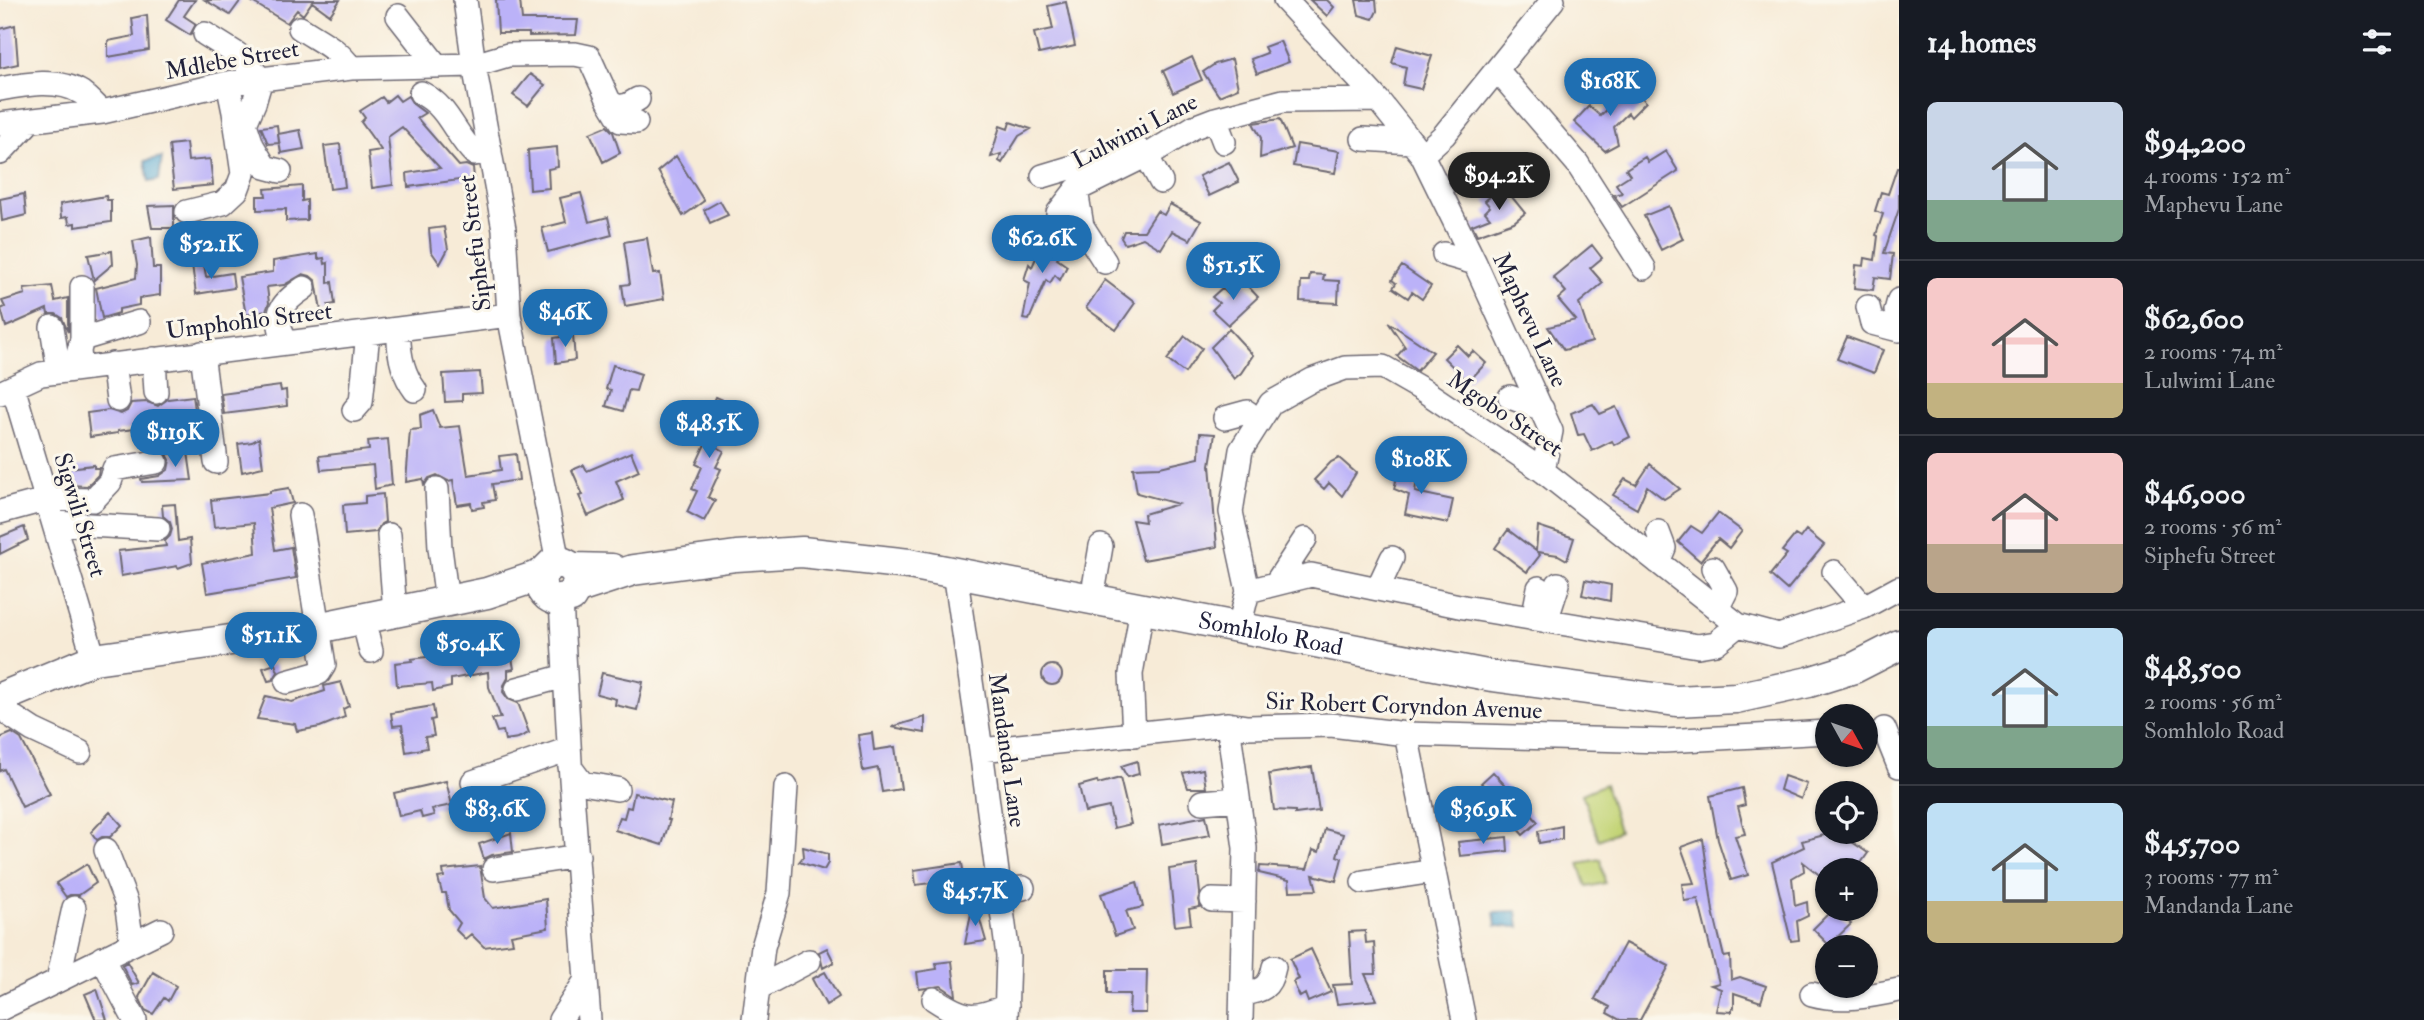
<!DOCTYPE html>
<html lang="en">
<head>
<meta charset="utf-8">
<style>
	:root { --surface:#171b24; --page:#242831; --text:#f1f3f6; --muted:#9ea1a6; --line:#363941; --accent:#1f6fb2 }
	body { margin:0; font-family:"IM FELL Double Pica",serif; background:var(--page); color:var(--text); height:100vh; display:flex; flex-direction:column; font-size:26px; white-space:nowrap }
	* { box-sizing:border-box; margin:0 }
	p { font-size:23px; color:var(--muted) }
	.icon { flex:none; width:38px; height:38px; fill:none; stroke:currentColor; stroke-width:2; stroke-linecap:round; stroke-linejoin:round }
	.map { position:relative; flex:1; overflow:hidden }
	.details { display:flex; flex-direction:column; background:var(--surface); width:525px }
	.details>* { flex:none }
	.needle { width:46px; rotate:130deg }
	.controls { position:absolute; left:1815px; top:704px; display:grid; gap:14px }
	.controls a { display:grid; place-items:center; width:63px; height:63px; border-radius:50%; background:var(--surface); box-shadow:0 2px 5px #0004; font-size:35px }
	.price { position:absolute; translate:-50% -60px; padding:0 16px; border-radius:24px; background:var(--accent); color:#fff; font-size:23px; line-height:46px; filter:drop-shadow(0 2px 4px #0008) }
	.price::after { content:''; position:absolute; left:50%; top:42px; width:21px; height:16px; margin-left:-10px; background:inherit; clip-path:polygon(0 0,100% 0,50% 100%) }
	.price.active { background:#222; color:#fff }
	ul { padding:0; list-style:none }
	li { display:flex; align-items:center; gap:21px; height:175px; padding:0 28px }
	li+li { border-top:2px solid var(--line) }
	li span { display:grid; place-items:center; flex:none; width:196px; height:140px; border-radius:10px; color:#555 }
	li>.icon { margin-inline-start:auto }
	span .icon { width:84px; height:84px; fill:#fffc; stroke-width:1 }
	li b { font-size:30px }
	h2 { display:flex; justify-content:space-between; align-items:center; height:84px; padding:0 28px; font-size:30px }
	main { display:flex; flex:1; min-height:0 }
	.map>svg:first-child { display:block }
</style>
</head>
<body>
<main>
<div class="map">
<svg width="1899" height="1020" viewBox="0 0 1899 1020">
	<rect width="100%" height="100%" fill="#fbf7ec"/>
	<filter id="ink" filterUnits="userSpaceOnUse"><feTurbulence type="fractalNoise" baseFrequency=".0143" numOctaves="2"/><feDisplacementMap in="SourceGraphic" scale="14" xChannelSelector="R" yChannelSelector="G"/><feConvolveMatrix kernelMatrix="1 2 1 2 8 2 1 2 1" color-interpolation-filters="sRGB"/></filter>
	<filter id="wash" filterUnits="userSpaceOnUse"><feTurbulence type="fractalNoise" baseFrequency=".00686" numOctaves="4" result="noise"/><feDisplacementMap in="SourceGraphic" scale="28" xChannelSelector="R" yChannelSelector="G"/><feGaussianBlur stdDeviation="1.57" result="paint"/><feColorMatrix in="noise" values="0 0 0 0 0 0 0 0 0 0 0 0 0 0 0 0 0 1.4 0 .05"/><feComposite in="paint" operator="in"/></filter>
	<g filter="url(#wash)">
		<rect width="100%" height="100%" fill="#f7ebd7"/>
		<path fill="#c3d476" stroke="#727b58" stroke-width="2" d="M1605,784L1619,831L1599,840L1582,794Z
			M1601,859L1605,883L1587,887L1579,863Z"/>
		<path fill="#56a8d1" stroke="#3c6586" stroke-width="2" d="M162,157L159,180L149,182L145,161Z
			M1517,911L1519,927L1496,926L1494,912Z"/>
		<g id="blocks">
			<path fill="#bbb2f8" d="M179,0H195L184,16L196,24L190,35L166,20Z
				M205,0H241L230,15Z
				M249,0H340L330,15L312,2L303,15L297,10L287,23Z
				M496,0H520L522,20H578L576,35L529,36V33H498Z
				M1310,0H1327L1334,7L1327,16Z
				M1356,0H1376L1377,11L1373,19L1359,15Z
				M1066,2L1075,46L1039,54L1034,33L1053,29L1048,6Z
				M147,15L149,50L108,57V41L134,36L132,18Z
				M15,25L18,64L0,68V29Z
				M1280,41L1289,62L1257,74L1251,59L1267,53L1264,47Z
				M1397,46L1432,56L1421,89L1403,85L1406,67L1392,63Z
				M1192,57L1202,80L1173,93L1163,71Z
				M1232,59L1238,88L1219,96L1203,72L1215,64Z
				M530,74L545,85L528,106L513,95Z
				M1630,84L1646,102L1631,117L1628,113L1614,127L1618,144L1605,151L1574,122L1589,106L1600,116Z
				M395,95L400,101L408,96L413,104L425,113L417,118L459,166L466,165L473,168L474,178L408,187L407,173L440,168L402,127L388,137L393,185L372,188L368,152L381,150L361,122L365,118L360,111L382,97L386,102Z
				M1280,119L1292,148L1260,158L1261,138L1253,123Z
				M1010,122L1031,129L1019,136L1002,163L999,161L1001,154L991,157L1000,126L1008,129Z
				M277,125L279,143L268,144L261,127Z
				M607,126L613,132L620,153L603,162L590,133Z
				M300,130L304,149L281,153L278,134Z
				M186,143L188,161L210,159L213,185L174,189L169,145Z
				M340,144L345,187L330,189L324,146Z
				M1297,144L1339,151L1335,173L1293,166Z
				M557,147L558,167L548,169L549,188L530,190L528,150Z
				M1666,151L1678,171L1622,207L1614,195L1622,193L1616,184L1630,175L1626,169L1645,157L1648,162Z
				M676,156L704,201L683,216L658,171Z
				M1229,162L1239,182L1209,196L1199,176Z
				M1897,168H1899V209L1884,253L1893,254L1890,279L1875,277L1873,290L1854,288L1856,265L1864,266L1865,258L1875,260L1878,236L1876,235L1883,214L1875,211L1881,192L1888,194Z
				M302,186V201L307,200V220L286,221V209L257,210V196H266L265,189Z
				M1503,186L1525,213L1514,222L1477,235L1472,225L1490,218L1485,212L1490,207L1485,201Z
				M581,193L589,222L608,217L612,235L548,252L542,228L566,222L560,198Z
				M24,194L26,215L2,221L0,199Z
				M106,196L107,200H111V222L75,227V223L69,224L68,217L61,218L60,204Z
				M720,201L728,215L710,223L704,210Z
				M1170,204L1201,221L1190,240L1172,231L1161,249L1143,238L1125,244L1121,238L1124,231H1144L1157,211L1164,215Z
				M174,205V228H152L148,206Z
				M1669,206L1683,239L1661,250L1644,216Z
				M444,227L448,249L440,264L431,251L429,229Z
				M151,237L153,268H160V295L139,298V305L119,309V313L102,318L96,288L136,278L137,265L133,241Z
				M647,238L653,274L660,273L664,299L625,306L622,285L630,284L624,242Z
				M1043,242L1061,253L1057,259L1067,266L1060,280L1055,275L1050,283L1046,280L1029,320L1023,319L1030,283L1024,280L1029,264L1032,267Z
				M1592,245L1602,258L1590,268L1603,283L1579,303L1592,342L1564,350L1548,327L1576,320L1558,299L1566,292L1553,277Z
				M112,251L113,264L94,280L88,255Z
				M318,254V259L324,258L325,264L328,263V283L332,282L335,304L328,305V311H321L316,281L310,276L303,274L284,285L267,287L269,303L266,311L246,315L239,277L273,272V261Z
				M204,263L206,277L232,273L234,288L196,294L192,265Z
				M1402,266L1431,286L1422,299L1412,292L1408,298L1393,288L1396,283L1392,280Z
				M1310,274L1324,275L1323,280L1339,281L1338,303L1300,301L1301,281H1309Z
				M1105,280L1135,303L1116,330L1086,308Z
				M1244,282L1258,297L1228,325L1212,310L1219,303L1212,297L1222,288L1228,294Z
				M52,286L55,301L68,298V332L62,318L56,314H48L47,309L6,327L1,309L5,307L2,301L25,294L24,289Z
				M1388,322L1433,352L1417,371L1397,356L1405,347Z
				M1229,329L1253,355L1241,373L1234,379L1211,347Z
				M573,335L575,360L556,363L554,338Z
				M1185,336L1202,348L1185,373L1167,360Z
				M1847,337L1883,350L1874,373L1837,359Z
				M1457,345L1468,356L1473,351L1486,363L1468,382L1444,358Z
				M613,365L641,374L636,391L629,390L623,411L606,406L611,390L606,389Z
				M480,372L482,393L462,394V401L445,402L443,374Z
				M280,386L281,391L286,390L287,406L224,414L221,394Z
				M193,396L196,416L193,417V422L118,431V433L90,437L87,413L109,410L121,414L127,411L131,403L147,402L158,406L168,399Z
				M716,397L732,404L722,426L725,427L717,447L724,451L716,467L721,469L708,497L715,501L704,521L687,512L697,491L692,489L702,467L696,464L706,442L702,441L710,421L706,419Z
				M1593,404L1600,414L1616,407L1630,437L1614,445L1612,441L1592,451L1584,434L1578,435L1571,413Z
				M433,410L440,428L460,426L468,475L501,470L499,456L516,454L519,480L492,484L495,500L483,502L484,507L472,509L471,503L457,505L453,480L448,481L437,475L429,478L424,485L423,479L406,482L410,430L421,429L420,415Z
				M1200,433L1215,434L1210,465L1217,547L1143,560L1132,520L1145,522L1144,514L1178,504L1137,493L1133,468L1160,467L1199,458Z
				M259,438L263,467L242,472L238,444L252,442Z
				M388,439L392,485L375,489L373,465L321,470L319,456L369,450L368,441Z
				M188,452L192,480L142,482L141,479L159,476L168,470L170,460L167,454Z
				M631,452L639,471L616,481L624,500L588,516L579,496L583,495L572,470L584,465L587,471Z
				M1339,458L1356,473L1342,496L1329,483L1324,489L1314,480L1331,462Z
				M1401,460L1419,463L1415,492L1453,500L1448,523L1405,514L1409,495L1394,489Z
				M1650,464L1680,489L1664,499L1647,486L1637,509L1613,495L1625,479L1636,485Z
				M94,465V468H99L98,475L87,486L69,485V468Z
				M289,488L293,503L269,508L275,550L291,547L296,578L207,593L202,563L256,553L254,523L214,527L211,500L270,493V491Z
				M383,494L385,522L381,524L376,532L345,535L343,505L365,503V496Z
				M175,504L178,541L190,539L192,563L178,568L177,566L121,576L118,551L166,546L165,541L170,536L172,529L170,522L163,516L162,505Z
				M1718,513L1742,531L1729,548L1718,539L1700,561L1678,542L1691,526L1702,533Z
				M1538,526L1574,538L1567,560L1558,555L1537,552L1540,555L1527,572L1495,548L1508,530L1536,551Z
				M24,527L28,540L0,554V537Z
				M1806,530L1824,545L1787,590L1770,575L1787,554L1782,551L1795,535L1800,538Z
				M1585,580L1611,585L1610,601L1582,595Z
				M510,646L514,669L508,670V678L504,685L503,692L508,699L518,703L529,733L518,738L505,740L503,731L497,732L492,719L501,718L489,687L488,672L451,679V687L433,691L432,683L397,686L395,663L412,661L411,659Z
				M275,664L278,672L273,680L268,681L263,668Z
				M1042 675a10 10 0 1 1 20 0a10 10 0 1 1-20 0Z
				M602,673L643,682L637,710L615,705L616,699L597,694Z
				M341,682L349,706L343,709L345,717L320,727L297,731L295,724L257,719L266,696L292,702L325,691L324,686Z
				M433,706L435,719L431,720L434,736L425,737L427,748L406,752L402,725L393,726L391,713Z
				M925,717V733L892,727Z
				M12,733L21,739L50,794L22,807L4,769L0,771V738Z
				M872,733L874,750L895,747L901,789L882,792L878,768L863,771L858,735Z
				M1137,761L1139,774L1127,777L1121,766Z
				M1312,767L1319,811L1295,814V811L1274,810L1269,774Z
				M1203,769L1206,788H1188L1183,773Z
				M1493,772L1538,822L1523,835L1500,809L1503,807L1481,783Z
				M1784,776L1807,784L1801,799L1780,790Z
				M1120,778L1131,824L1114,828L1109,807L1085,812L1079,786L1097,781L1098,784Z
				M446,781L452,805L432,809L434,815L422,818L420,811L399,816L394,793Z
				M1742,788L1745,805L1738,807L1745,834L1735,836L1748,875L1731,880L1718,840L1710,796Z
				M634,793L672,802L668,820H670L662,845L615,830L620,817L624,818L627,807L631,808Z
				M110,812L122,825L110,837H102L97,840L91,832Z
				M1206,816L1210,835L1162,844L1159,825Z
				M1562,826V839L1539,843L1538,831Z
				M1325,829L1343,834L1337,856L1342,858L1336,881L1313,875L1317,890L1290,891L1289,880L1259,873L1260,866L1307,869L1313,850L1319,852Z
				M1839,831H1851L1852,842L1868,853L1856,870H1827V881L1803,862L1804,871L1792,878L1795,906L1807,902L1808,916L1797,921L1799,940L1791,941L1772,862L1804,847L1802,841Z
				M511,833L513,852L492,855L484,859L479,844Z
				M1507,837L1508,851L1460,856L1458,842Z
				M1703,839L1713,911L1724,957L1730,956L1731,980L1740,977L1766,986L1761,1002L1734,993V1008L1732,1009V1012L1716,1011L1721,989L1711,985L1719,983L1698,899L1684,901L1682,884L1694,883L1681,847Z
				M803,847L828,854V863L824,870L799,862L804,856Z
				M962,863L966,890L950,893L948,881L916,885L914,870Z
				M87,864L96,883L79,895H70L66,897L56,883Z
				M1197,865L1200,893L1198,900L1200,907L1189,909L1191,924L1175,926L1169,869Z
				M480,866L485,898L493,908L546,899L548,928L511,935L513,943L484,947L471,934L465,939L456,930L460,923L449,910L446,893H442L438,878L444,877L443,870Z
				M1137,882L1143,907L1126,911L1133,930L1115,936L1101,894Z
				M974,899L986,941L965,944Z
				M1834,908L1851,924L1829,945L1813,929Z
				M1365,931L1366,943L1374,942L1376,974H1365L1377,1000L1337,1004L1333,985L1352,984L1349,932Z
				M1625,943L1669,966L1640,1020H1620L1607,1013L1610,1007L1595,999Z
				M827,948L834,962L823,968L819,952Z
				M1311,949L1331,992L1308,1002L1305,994L1300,997L1293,982L1299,979L1290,959Z
				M952,961L956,996L941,986L919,989L917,972L937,969L936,963Z
				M127,962L139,983L132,985L122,965Z
				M1107,970H1147L1146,1013H1129L1130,994H1107Z
				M153,972L176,986L168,1001L164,998L153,1014L145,1010L139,997Z
				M825,972L839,997L826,1005L812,979Z
				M97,989L107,1020H96L85,994Z"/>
		</g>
	</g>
	<g filter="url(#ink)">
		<use href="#blocks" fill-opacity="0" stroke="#6d6872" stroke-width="2"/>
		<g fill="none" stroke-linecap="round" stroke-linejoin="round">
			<g stroke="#6d6872" stroke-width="26">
				<path id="minor" d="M465,0L474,65L504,229L509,315L558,562
					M1285,0L1378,100L1422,155L1475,263L1551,431L1543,471
					M398,16L437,66
					M300,28C321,42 336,47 351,68
					M205,34L237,54L261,79L254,103L245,124L252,145L265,167L280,171
					M1497,70L1577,163L1644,268
					M0,89C26,84 59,78 82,93C89,98 96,106 102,112
					M421,93C450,108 453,133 475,154L490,150
					M609,101L621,121L636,122
					M1215,119L1224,142
					M0,124L102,112L228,83L351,68L474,65L508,55L575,54L589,57L609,101L617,107L628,105L638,99
					M1363,139L1412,142
					M0,153L30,121
					M1422,155L1444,135L1553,0
					M1043,176L1136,148L1146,155L1161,182
					M187,212L223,203L237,190L243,174L234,112L228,83
					M1058,213L1076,190
					M1444,254L1475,263
					M1105,262L1082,226L1076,190L1153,152L1194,127L1215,119L1283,101L1378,100
					M1899,300L1896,311L1899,318
					M1868,307L1872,323L1899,330
					M52,327L59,371
					M399,329C398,351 402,373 415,390
					M82,339V287
					M286,343C272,315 280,304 304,288
					M202,353L216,462
					M154,359L156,392
					M113,364L118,400
					M81,369L79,351L82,339L139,322
					M13,387L94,659
					M0,393L41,374L509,315
					M1510,397L1542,409
					M354,410L361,402L368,333
					M1225,418L1247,412L1258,423
					M437,489L440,548L447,601
					M0,512L48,499L93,500L110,482L114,469L156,462
					M55,523L158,529
					M1658,532L1664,548L1658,562
					M389,535L395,612
					M1713,568L1726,591L1717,609
					M955,572L981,750L1008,956L1006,1020
					M1834,572L1864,607
					M1276,583L1305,539
					M1378,588L1392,558
					M1248,591L1311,575L1464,607L1698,646L1716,643L1738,625
					M1092,599L1101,546
					M561,601L571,779L589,1020
					M363,619L371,651
					M1533,619L1539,588
					M1546,621L1558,584
					M1239,627L1248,591L1231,512L1241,450L1271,403L1312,380L1345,368L1383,367L1423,390L1543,471L1738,625L1779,636L1864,607L1899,588
					M287,682L319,673L324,665L300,515
					M517,689L565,676
					M2,697L10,715L33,730L80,752
					M1228,724L1245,848L1241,1020
					M1884,729L1899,766
					M1406,734L1464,1020
					M1134,735L1131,674L1142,608
					M981,750L1228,724L1247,727L1331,725L1406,734L1664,741L1827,732
					M570,767L582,783L617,789
					M473,782L569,749
					M1202,802L1238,799
					M106,850L126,902L132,944
					M494,869L578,856
					M1363,882L1434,871
					M999,891L1023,888
					M1212,900L1244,901
					M102,958L135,1020
					M58,980L74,908
					M758,988L809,961
					M1242,994C1262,991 1270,988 1274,967
					M1812,994C1840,1002 1871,996 1899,990
					M934,999C965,1019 973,1020 1007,1006
					M0,1009L161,930
					M560,1020L586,980
					M754,1020L763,947L779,893L786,787"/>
			</g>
			<g stroke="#6d6872" stroke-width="33">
				<g id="major">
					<path d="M575,570L579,583L571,597L555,600C544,596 539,587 541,575L553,563H564L573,568L612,569"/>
					<path id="s1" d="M578,588L633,570L736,556L802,552L909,564L1492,676L1676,701L1736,698L1809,682L1854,668L1899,645"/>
					<path d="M0,698L94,659L317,628L487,593L541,575"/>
				</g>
			</g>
			<use href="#minor" stroke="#fff" stroke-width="23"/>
			<use href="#major" stroke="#fff" stroke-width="30"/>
		</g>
	</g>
	<g text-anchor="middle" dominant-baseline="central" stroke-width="6" stroke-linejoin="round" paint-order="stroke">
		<g font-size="24" fill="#22223b" stroke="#fbf7ec">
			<text transform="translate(232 60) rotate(-10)">Mdlebe Street</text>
			<text transform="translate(1135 131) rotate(-27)">Lulwimi Lane</text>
			<text transform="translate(475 243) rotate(-97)">Siphefu Street</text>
			<text transform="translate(1530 320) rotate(65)">Maphevu Lane</text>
			<text transform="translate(249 321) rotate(-7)">Umphohlo Street</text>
			<text transform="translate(1505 414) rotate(34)">Mgobo Street</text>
			<text transform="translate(80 515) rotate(73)">Sigwili Street</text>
			<text stroke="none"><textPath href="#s1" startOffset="704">Somhlolo Road</textPath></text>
			<text transform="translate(1404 706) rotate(2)">Sir Robert Coryndon Avenue</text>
			<text transform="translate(1007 750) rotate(82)">Mandanda Lane</text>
		</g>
	</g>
</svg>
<div class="controls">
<a><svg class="needle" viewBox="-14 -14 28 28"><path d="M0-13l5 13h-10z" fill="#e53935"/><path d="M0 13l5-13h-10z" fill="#9ea1a6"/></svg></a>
<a><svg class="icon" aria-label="locate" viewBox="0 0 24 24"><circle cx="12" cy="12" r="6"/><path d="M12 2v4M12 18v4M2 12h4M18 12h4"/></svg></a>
<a>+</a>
<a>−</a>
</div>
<b class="price" style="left:1610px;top:118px">$168K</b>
<b class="price active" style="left:1499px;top:212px">$94.2K</b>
<b class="price" style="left:1042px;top:275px">$62.6K</b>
<b class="price" style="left:211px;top:281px">$52.1K</b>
<b class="price" style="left:1233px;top:302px">$51.5K</b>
<b class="price" style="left:565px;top:349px">$46K</b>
<b class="price" style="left:709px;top:460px">$48.5K</b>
<b class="price" style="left:175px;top:469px">$119K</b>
<b class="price" style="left:1421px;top:496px">$108K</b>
<b class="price" style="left:271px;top:672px">$51.1K</b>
<b class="price" style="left:470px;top:680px">$50.4K</b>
<b class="price" style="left:497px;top:846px">$83.6K</b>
<b class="price" style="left:1483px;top:846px">$36.9K</b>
<b class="price" style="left:975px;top:928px">$45.7K</b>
</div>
<section class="details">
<h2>14 homes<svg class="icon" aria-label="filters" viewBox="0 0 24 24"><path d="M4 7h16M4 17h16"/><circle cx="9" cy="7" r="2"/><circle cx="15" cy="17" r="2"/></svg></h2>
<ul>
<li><span style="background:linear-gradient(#c9d6e8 70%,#7fa58c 0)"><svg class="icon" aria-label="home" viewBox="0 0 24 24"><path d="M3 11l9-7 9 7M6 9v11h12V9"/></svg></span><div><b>$94,200</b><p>4 rooms · 152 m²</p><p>Maphevu Lane</p></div></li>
<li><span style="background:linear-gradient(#f6c9c9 75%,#c2b280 0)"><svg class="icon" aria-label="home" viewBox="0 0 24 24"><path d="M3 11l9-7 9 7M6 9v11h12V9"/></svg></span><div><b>$62,600</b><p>2 rooms · 74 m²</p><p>Lulwimi Lane</p></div></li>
<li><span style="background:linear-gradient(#f6c9c9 65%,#b9a48a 0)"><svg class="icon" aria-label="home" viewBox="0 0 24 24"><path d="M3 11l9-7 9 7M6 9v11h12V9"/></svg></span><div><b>$46,000</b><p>2 rooms · 56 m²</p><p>Siphefu Street</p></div></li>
<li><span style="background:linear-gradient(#bfe0f5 70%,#7fa58c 0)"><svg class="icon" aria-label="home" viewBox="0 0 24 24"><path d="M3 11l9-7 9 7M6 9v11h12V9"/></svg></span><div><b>$48,500</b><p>2 rooms · 56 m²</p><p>Somhlolo Road</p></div></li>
<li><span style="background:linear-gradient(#bfe0f5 70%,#c2b280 0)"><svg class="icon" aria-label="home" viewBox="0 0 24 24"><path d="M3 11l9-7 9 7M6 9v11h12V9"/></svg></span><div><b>$45,700</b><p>3 rooms · 77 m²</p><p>Mandanda Lane</p></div></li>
</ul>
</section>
</main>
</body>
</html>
